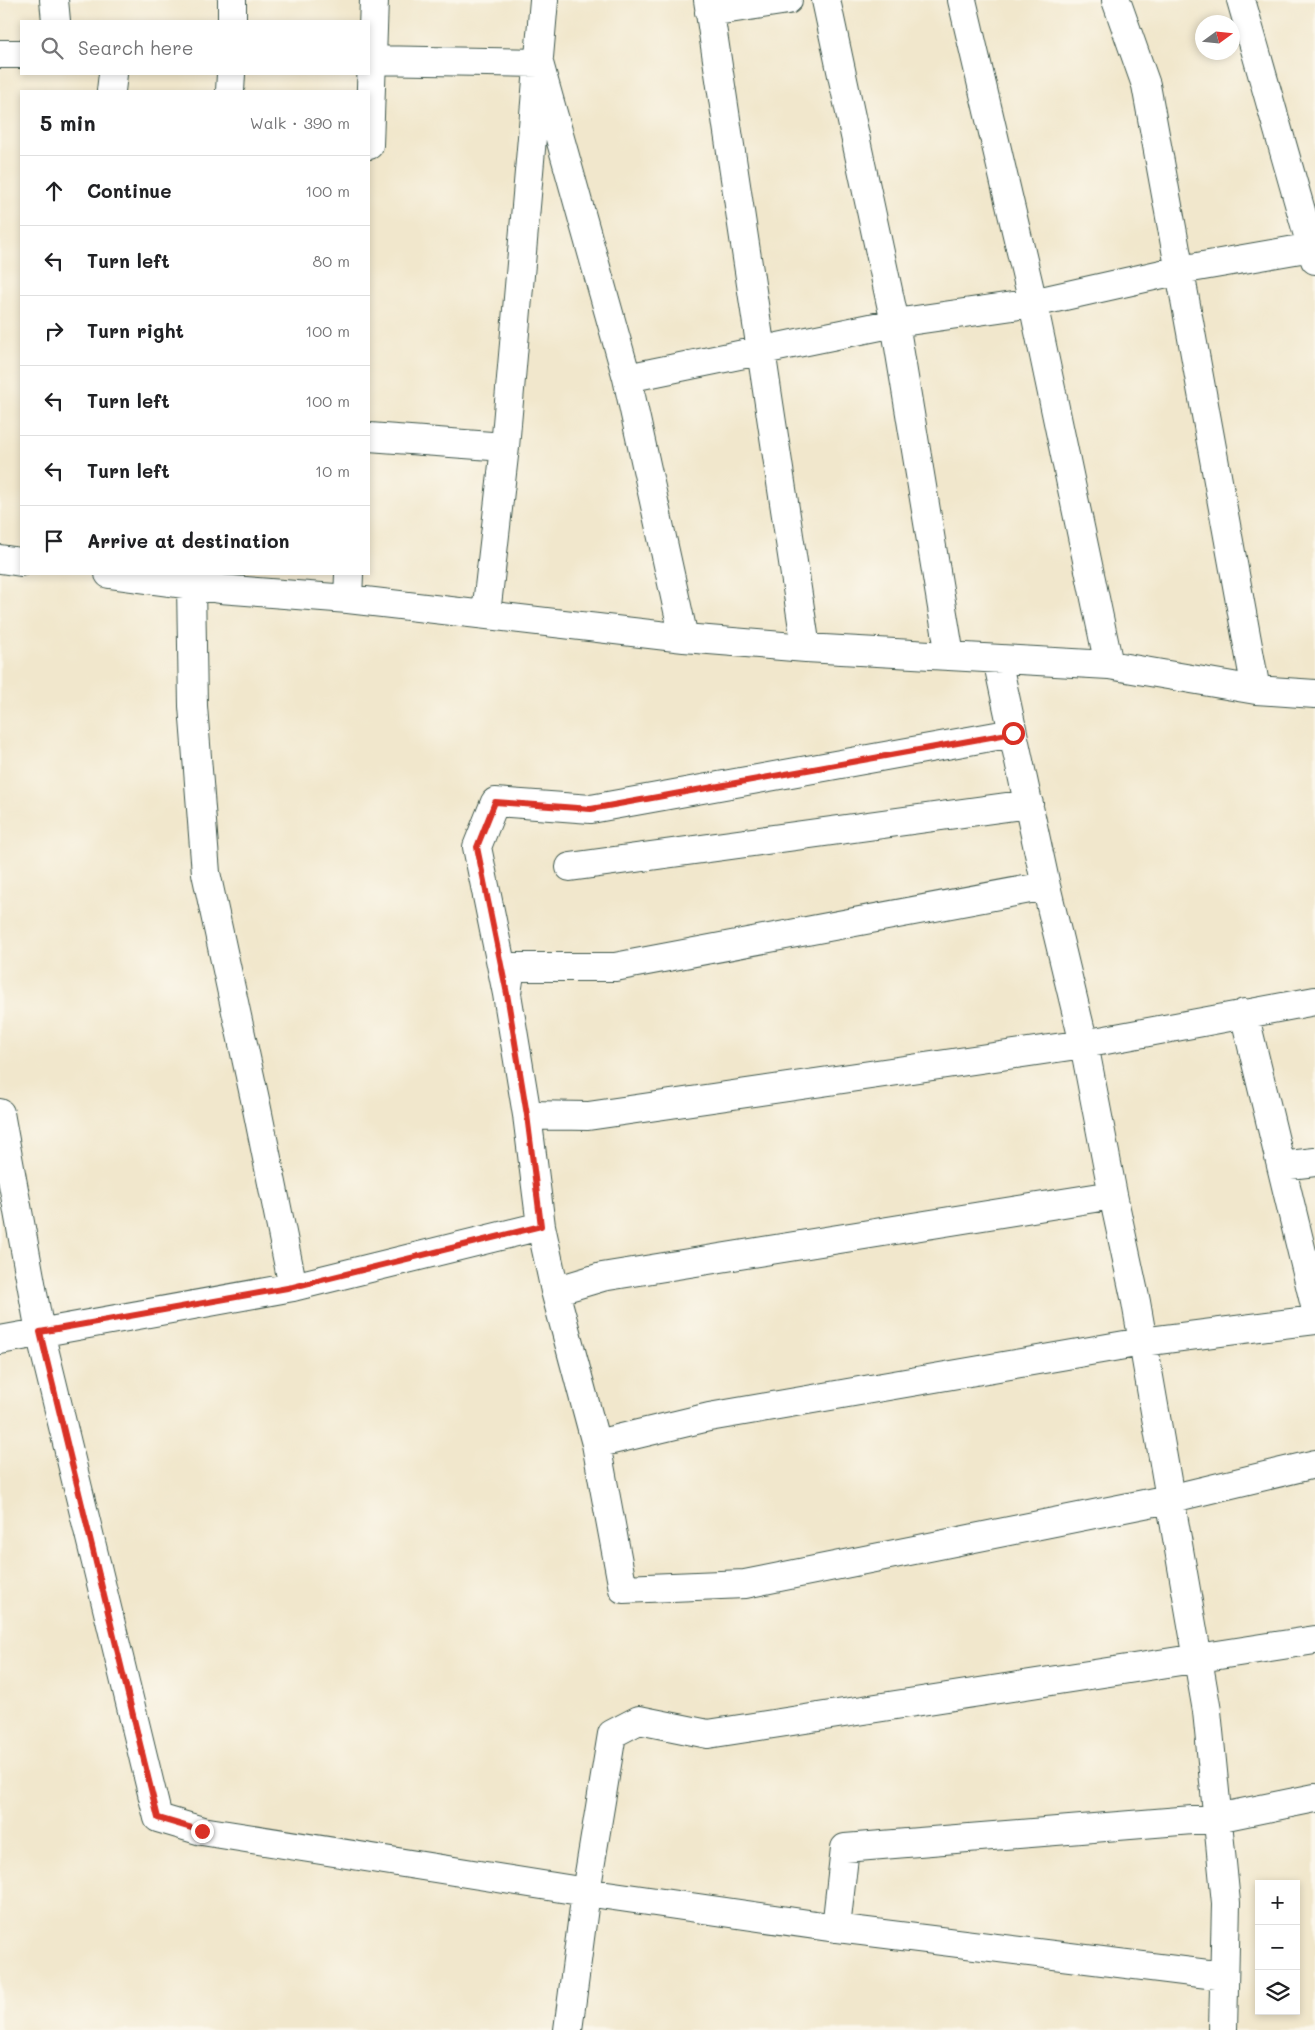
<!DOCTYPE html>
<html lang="en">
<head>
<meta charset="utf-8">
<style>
  body { margin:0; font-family:Mali,sans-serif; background:#f6f6f6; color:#202124 }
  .controls { position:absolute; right:15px; bottom:15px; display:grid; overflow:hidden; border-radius:0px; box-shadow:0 2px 8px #0003 }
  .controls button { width:45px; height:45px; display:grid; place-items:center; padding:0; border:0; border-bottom:1px solid #e0e0e0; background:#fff; color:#202124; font:25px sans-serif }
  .compass { position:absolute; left:1195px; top:15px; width:45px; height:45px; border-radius:50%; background:#fff; box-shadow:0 2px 8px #0003; rotate:75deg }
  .stop { position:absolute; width:15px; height:15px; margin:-11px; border:4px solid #d93025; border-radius:50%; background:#fff }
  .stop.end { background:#d93025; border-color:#fff; box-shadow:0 1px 5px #0008 }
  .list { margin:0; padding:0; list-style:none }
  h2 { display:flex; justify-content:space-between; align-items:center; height:65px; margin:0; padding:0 20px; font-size:21px }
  h2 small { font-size:16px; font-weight:400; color:#757577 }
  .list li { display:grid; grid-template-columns:32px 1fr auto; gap:15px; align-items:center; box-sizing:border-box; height:70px; padding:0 20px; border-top:1px solid #e0e0e0 }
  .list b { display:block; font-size:19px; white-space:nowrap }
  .list em { font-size:16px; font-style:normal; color:#757577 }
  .icon { flex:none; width:28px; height:28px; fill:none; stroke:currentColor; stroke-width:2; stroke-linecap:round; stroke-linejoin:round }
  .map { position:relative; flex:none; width:1315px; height:2030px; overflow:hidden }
  .search { position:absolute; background:#fff; box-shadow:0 2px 8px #0003; left:20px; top:20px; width:350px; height:55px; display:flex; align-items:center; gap:12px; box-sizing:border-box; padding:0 18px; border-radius:0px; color:#757577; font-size:19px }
  .panel { position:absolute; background:#fff; box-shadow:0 2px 8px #0003; left:20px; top:90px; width:350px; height:485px; border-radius:0px }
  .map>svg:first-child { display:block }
</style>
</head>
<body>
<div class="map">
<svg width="1315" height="2030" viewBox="0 0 1315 2030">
  <rect width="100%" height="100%" fill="#fbf7ec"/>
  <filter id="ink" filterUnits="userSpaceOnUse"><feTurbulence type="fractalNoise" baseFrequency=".02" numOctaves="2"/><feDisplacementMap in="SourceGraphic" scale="10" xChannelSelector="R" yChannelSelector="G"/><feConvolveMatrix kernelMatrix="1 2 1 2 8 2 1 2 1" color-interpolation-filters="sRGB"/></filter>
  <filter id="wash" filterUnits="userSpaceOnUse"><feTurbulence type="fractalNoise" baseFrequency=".0096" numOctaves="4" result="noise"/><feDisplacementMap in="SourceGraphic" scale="20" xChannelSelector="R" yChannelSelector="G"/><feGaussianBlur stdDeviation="1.12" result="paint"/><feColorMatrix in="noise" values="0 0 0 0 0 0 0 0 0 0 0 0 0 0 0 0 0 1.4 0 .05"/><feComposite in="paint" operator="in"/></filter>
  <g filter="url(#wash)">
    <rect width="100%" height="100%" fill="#f1e7cc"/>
  </g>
  <g filter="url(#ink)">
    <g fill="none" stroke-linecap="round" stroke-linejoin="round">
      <g stroke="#3e564b" stroke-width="30">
        <path id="street" d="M54,0L56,21
          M708,0L806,648
          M826,0L895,323L950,656
          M962,0L1033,303L1109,665
          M1116,0L1146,85L1256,690
          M1241,0L1315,260
          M709,12L788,0
          M232,21V0
          M0,54H21
          M369,60L539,63L627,378L684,638
          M111,91L113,74
          M230,91L231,74
          M369,145L374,0
          M627,378L895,323L1033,303L1180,270L1312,247
          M369,437L505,447
          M0,559L21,562
          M109,574L220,589L348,599L684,638L806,648L1109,665L1256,690L1315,694
          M191,585L193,706L206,873L256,1104L293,1287
          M348,599L349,574
          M486,614L505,447L544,0
          M997,659L1046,886L1084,1044L1113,1195L1136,1302L1207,1711L1226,1903L1223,2030
          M1013,733L591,809L495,802L477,847L507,994L527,1115L541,1226L555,1291L596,1444L623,1589L745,1584L1169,1499L1315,1464
          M570,867L1029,804
          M507,993L511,967H615L1046,886
          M1244,1013L1315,1306
          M0,1113L40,1332L158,1818L202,1831L586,1892L836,1928L1224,1976
          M527,1115L588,1116L1084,1044L1315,1001
          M1281,1166L1315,1162
          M555,1291L602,1277L1113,1195
          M0,1340L293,1287L541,1226
          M596,1444L709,1417L1142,1342L1315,1320
          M836,1928L845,1848L1217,1818L1315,1798
          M568,2030L586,1892L612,1734L639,1720L708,1734L1315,1640"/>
      </g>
      <use href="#street" stroke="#fff" stroke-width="28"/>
    </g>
  </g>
  <g fill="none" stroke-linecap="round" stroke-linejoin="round" filter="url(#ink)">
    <path stroke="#d93025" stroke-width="6" d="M202,1831L158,1818L40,1332L293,1287L541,1226L527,1115L507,994L477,847L495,802L591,809L1013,733"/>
  </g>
</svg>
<div class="controls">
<button>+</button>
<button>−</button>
<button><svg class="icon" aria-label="layers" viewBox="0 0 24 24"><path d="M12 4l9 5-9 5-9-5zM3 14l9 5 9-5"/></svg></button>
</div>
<svg class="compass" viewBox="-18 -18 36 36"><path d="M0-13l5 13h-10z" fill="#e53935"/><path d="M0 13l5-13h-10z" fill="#757577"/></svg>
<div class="stop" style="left:1013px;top:733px"></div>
<div class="stop end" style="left:202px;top:1831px"></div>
<div class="search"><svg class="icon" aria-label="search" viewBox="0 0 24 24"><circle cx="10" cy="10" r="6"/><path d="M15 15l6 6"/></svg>Search here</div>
<section class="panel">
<h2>5 min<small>Walk · 390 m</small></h2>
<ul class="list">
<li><svg class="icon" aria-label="ahead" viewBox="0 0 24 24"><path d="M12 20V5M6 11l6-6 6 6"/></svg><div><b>Continue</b></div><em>100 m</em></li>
<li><svg class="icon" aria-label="left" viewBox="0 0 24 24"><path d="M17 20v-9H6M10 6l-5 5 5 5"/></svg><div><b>Turn left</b></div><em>80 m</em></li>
<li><svg class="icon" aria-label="right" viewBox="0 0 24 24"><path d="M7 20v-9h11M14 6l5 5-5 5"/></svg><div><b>Turn right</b></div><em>100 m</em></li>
<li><svg class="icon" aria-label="left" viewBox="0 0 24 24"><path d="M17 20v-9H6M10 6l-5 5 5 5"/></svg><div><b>Turn left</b></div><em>100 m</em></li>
<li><svg class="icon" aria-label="left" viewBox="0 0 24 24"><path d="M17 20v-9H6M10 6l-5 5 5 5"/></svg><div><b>Turn left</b></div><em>10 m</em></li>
<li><svg class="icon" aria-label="arrive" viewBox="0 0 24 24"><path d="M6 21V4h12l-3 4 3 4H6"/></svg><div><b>Arrive at destination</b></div></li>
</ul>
</section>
</div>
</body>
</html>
